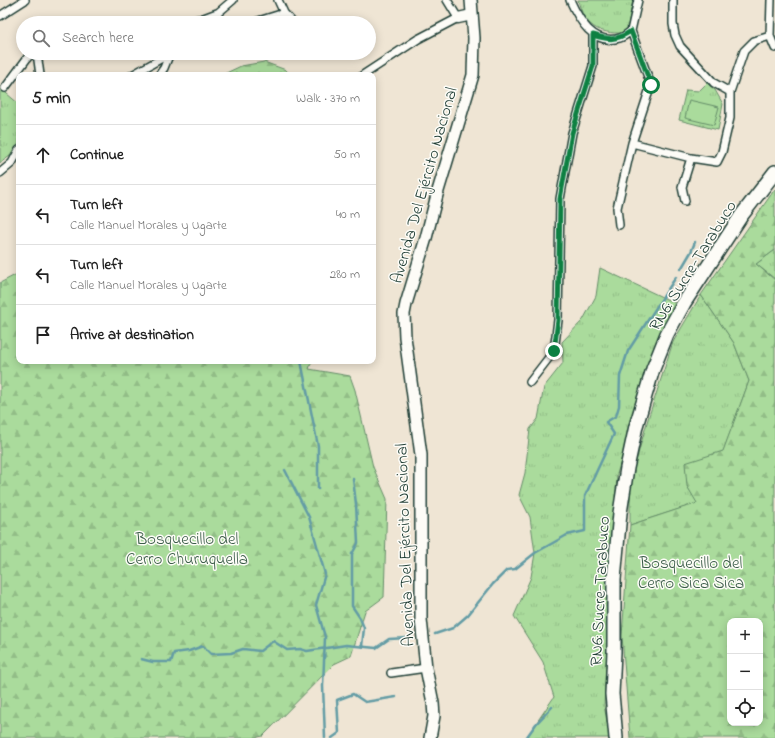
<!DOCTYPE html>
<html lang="en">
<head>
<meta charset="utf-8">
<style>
  body { margin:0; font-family:"Indie Flower",sans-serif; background:#f2f2f2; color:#222 }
  .controls { position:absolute; right:12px; bottom:12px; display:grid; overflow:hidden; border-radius:8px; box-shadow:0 2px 10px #0003 }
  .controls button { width:36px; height:36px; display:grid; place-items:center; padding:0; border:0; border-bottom:1px solid #e0e0e0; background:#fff; color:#222; font:20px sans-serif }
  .stop { position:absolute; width:12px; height:12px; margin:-9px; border:3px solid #0b8043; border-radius:50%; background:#fff }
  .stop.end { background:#0b8043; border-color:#fff; box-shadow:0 1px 4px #0008 }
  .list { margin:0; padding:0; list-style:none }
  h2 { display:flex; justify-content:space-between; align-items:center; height:52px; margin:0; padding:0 16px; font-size:17px }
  h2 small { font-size:13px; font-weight:400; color:#767676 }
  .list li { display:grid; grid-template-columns:26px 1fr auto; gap:12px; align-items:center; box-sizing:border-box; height:60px; padding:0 16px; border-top:1px solid #e0e0e0 }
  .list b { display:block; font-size:15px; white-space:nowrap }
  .list p { margin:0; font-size:13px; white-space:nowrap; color:#767676 }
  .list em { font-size:13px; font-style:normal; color:#767676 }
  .icon { flex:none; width:22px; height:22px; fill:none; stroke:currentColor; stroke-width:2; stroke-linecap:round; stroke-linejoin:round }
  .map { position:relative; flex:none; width:775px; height:738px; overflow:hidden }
  .search { position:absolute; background:#fff; box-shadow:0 2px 10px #0003; left:16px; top:16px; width:360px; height:44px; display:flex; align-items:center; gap:10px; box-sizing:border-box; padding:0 14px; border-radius:22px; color:#767676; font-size:15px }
  .panel { position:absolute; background:#fff; box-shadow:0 2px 10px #0003; left:16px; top:72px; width:360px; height:292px; border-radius:8px }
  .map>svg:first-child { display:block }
</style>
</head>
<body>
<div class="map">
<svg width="775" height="738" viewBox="0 0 775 738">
  <defs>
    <pattern id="grass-tufts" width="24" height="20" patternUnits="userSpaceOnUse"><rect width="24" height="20" fill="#aadb9c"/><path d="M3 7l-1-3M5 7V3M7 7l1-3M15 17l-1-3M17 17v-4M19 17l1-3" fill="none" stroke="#92bd87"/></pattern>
    <pattern id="forest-firs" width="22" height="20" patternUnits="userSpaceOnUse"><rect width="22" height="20" fill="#aadb9c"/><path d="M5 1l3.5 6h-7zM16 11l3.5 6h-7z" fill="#92bd87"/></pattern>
  </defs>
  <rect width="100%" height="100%" fill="#efe5d4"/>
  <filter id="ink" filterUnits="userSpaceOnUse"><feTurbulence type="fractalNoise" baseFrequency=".025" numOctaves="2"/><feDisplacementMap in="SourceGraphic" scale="8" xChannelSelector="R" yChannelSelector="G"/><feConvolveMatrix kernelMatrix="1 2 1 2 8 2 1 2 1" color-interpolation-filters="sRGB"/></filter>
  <g filter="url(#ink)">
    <path fill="url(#grass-tufts)" stroke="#648c68" d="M578,0H633L627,30L624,33C598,34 584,26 578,0Z
      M707,83L715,90L723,104L718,130L679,120L686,90L699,91Z
      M0,88L19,104V143L10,156L0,163Z
      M775,250V279L756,264Z
      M600,268L677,304L634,418L617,474L604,705L610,738H526L554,697L543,662L514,616L531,577L535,553L530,517L519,495L525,473L530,429L538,419L544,387L563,363L562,342L583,320L596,296Z
      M701,295L734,343L749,381L723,452L687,486L698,503L630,525V482L648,419L673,342Z"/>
    <path fill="url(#forest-firs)" stroke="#648c68" fill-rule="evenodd" d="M264,62L286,70L290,75H222L241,66Z
      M775,189V250L756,264L775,280V738H630L622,636L630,525L697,503L687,486L685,463L723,451L749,381L734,343L701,295ZM730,621H760V723H730Z
      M19,273V361H312L309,369L350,376L355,390L373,467L387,499L384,597L365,611L351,656L334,664L263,736L254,738H0V283Z"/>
    <path fill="#aadb9c" stroke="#648c68" d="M689,100L719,107L714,125L685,118Z"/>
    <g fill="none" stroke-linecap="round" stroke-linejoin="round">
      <path stroke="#639ca5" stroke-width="2.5" d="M681,269L691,252L695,242
        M301,361L318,446V489
        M285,470L309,517L325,574L316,605L325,637L323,686L325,738
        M353,479L356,504L358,543L352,554V606L360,618L364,628L362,646
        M435,634L453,628L468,615L493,584L507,570L515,569L535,553L567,535L585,531V496L614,434L606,422L616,416L619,406L620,376L628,351L676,277
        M141,659L153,662H171L174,653L189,651L203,646L211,654L231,653L243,649L260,651L273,641L287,650L300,649L307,651L346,645L376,648L389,639L407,638
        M332,738L339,733L337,700L353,694L365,702L396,697
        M526,738L536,724L552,707"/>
      <g stroke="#1f3d34" stroke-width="10">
        <path id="street" d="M278,0L284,13L293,23
          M570,0C579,20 593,46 620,38C624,37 628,33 631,31
          M673,0V24L675,35L680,46L714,83L730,92
          M771,0L770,36L775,48
          M0,16L25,0
          M177,23L201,19L217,13
          M206,23L233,0
          M252,23L284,13
          M37,53L40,75
          M132,75L171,53
          M159,75L164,68L170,53
          M363,75L418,39L458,18L447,0
          M5,88L28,57L35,53
          M632,143L691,158L717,162L722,152L730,118V92L744,51L754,41L770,36
          M0,173L12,163L19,150
          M685,201L682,187L691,158
          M619,225L617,208L632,143L651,85L631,31L638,0
          M530,382L554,351L558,320L560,199L572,133L593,66V35
          M391,673L426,668"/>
      </g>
      <g stroke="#1f3d34" stroke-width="13">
        <path id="secondary" d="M458,18L472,15"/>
      </g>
      <g stroke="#1f3d34" stroke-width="14">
        <path id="primary" d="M430,738L434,716L433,703L426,668L421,619V455L405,337L404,314L406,304L426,238L438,191L473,75L474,38L471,0"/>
      </g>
      <g stroke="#1f3d34" stroke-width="16">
        <path id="highway" d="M616,738L612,694L614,652V579L620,513L627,468L636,426L653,369L667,334L684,303L741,216L775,172"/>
      </g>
      <use href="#street" stroke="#fdfcf7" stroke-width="7"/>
      <use href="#secondary" stroke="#fdfcf7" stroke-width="10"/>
      <use href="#primary" stroke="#fdfcf7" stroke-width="11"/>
      <use href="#highway" stroke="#fdfcf7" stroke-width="13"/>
    </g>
  </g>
  <g fill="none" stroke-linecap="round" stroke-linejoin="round" filter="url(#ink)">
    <path stroke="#0b8043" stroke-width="5" d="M554,351L558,320L560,199L572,133L593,66V35C609,40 616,41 631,31L651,85"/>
  </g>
  <g text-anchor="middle" stroke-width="3" stroke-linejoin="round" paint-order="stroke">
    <g font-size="17" fill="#1f3d34" stroke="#fdfcf7">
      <text transform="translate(423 185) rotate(-74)" y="6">Avenida Del Ejército Nacional</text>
      <text transform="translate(692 265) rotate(-58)" y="6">RN6: Sucre-Tarabuco</text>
      <text transform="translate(404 545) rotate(-92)" y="6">Avenida Del Ejército Nacional</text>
      <text transform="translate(599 591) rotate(-87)" y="6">RN6: Sucre-Tarabuco</text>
    </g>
    <g font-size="17" fill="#3b5d49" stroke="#fdfcf7">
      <text x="187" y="544">Bosquecillo del<tspan x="187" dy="20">Cerro Churuquella</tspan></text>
      <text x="691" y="568">Bosquecillo del<tspan x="691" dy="20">Cerro Sica Sica</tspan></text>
    </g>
  </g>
</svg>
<div class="controls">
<button>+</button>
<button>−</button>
<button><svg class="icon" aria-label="locate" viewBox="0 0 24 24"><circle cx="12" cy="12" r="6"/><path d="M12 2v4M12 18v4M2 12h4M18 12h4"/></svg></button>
</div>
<div class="stop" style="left:651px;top:85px"></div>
<div class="stop end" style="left:554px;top:351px"></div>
<div class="search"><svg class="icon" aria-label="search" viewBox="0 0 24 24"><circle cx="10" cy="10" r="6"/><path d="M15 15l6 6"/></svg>Search here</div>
<section class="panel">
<h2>5 min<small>Walk · 370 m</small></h2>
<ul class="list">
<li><svg class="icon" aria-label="ahead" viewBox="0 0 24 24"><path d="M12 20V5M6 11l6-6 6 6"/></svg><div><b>Continue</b></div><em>50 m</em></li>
<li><svg class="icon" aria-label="left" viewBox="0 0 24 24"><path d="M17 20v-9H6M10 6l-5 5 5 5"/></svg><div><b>Turn left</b><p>Calle Manuel Morales y Ugarte</p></div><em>40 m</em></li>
<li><svg class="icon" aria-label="left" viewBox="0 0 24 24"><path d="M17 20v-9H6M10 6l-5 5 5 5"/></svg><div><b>Turn left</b><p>Calle Manuel Morales y Ugarte</p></div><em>280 m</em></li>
<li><svg class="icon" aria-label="arrive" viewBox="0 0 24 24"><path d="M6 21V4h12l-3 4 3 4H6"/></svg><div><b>Arrive at destination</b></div></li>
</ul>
</section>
</div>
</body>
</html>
